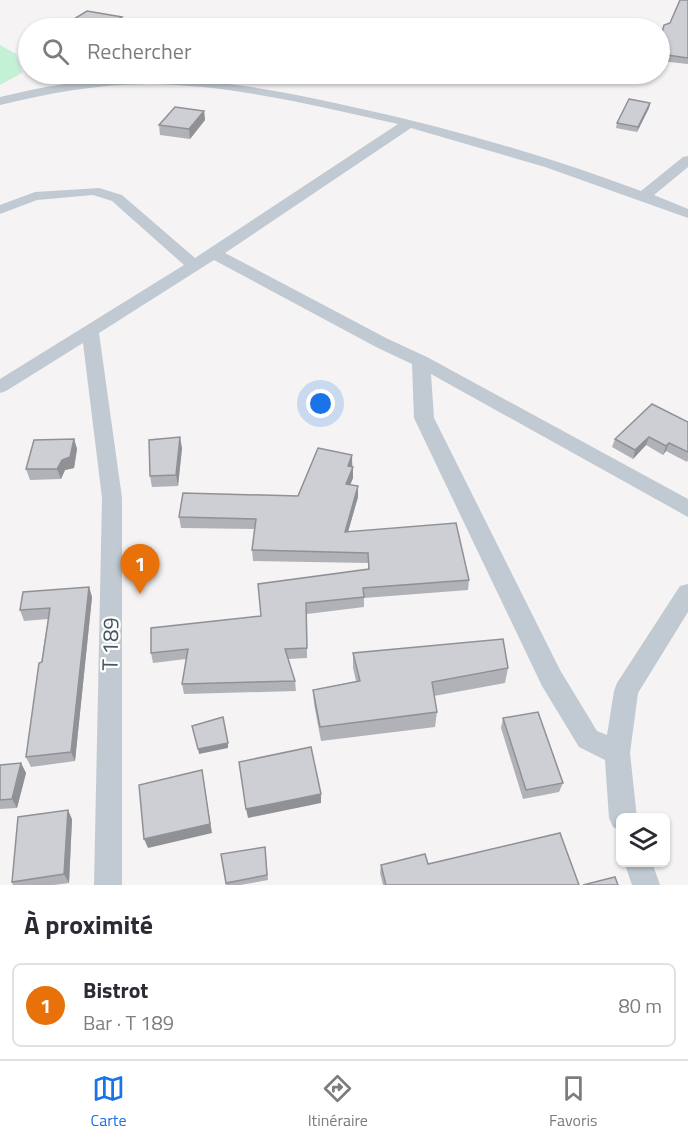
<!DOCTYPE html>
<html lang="fr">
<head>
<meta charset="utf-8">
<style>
  body { margin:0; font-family:"Titillium Web",sans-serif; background:#f7f7f7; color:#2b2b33 }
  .controls { position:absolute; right:18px; bottom:18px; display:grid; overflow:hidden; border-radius:9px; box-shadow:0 2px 4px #0004 }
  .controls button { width:54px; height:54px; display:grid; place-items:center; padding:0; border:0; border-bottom:2px solid #e1e1e2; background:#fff; color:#2b2b33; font:30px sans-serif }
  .you { position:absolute; left:321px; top:404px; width:21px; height:21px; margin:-15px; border:4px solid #fff; border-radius:50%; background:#1a73e8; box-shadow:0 0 0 9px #1a73e833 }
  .badge { display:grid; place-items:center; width:39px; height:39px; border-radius:50%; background:#1a73e8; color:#fff; font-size:20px; font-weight:700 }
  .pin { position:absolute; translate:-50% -50px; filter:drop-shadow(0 2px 3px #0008) }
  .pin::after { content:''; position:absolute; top:32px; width:21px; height:18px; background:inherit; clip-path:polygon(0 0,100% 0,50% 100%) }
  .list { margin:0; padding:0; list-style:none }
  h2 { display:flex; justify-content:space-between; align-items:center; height:78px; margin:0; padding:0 24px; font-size:26px }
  h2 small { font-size:20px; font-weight:400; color:#7c7c81 }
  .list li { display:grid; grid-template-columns:39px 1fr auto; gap:18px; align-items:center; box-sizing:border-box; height:84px; margin:0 12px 12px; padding:0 12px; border:2px solid #e1e1e2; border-radius:9px }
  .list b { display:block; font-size:22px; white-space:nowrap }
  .list p { margin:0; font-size:20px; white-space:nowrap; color:#7c7c81 }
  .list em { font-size:20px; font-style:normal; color:#7c7c81 }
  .icon { flex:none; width:33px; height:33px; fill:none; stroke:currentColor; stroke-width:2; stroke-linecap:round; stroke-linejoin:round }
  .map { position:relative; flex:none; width:688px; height:885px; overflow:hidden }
  .search { position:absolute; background:#fff; box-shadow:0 2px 4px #0004; left:18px; right:18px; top:18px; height:66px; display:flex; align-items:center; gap:15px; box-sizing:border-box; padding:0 21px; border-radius:33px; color:#7c7c81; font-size:22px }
  .sheet { height:174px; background:#fff }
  nav { display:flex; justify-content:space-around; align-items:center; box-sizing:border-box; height:84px; border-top:2px solid #e1e1e2; background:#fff; font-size:16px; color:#7c7c81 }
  nav a { display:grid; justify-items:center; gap:3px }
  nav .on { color:#1a73e8 }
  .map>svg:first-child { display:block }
</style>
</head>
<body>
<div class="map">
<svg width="688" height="885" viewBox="0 0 688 885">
  <rect width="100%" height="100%" fill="#f5f3f3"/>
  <path fill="#c3f1d5" d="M0,45L16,54L22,73L0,85Z"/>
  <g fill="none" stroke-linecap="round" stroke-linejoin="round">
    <path fill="#c1cad2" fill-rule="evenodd" d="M124,78C205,76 283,91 362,109C457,130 550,157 641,191L683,157L688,156V167L654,195L688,209V218L545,167L411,128L225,253L388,339L427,357L688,499V517L431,374L434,418L560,670L597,731L607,735L614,691L617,683L680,586L688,584V612L638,693L630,753L637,818H620V830L613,827L609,818L605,760L579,747L542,686L414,418L412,364L376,347L214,260L99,333L122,498V885H94L102,498L83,343L6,391L0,393V379L184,265L112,201L93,195L37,200L0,214V205L35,192L99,188L122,195L195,258L398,124C316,106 234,85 150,84C99,84 49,93 0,105V97C41,87 82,80 124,78Z
      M624,862H652L660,885H632Z"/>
  </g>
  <path fill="#b0b2b7" d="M688,0V64L660,61V40L670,23Z
    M650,103L649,108L637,132L616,128L617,123Z
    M204,111L205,120L190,139L160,135L159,125Z
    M688,422V460L687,462L666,451L663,455L646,445L633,459L612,447L615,439Z
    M74,439L77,449L74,468L65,470L61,479L30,480L26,469Z
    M182,448L178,486L152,487L150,476Z
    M352,455L353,478L350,485L358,497L348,532L469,580L468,590L364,598V607L307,614V658L288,659L295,681L296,691L184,694L182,684L186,659L153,663L151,653L261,616L368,569V563L253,561L252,550L254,529L181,528L179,517L298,496Z
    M89,587L92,597L75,761L31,767L26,757L48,619L24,621L20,610Z
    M353,653L508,668L505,683L434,696L437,712L435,727L321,741L314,704L313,690L356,681L353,668Z
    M503,718L563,783L559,792L523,799L501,728Z
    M21,763L26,773L17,808L0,809V765Z
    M72,819L69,883L54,885H13L12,882Z
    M265,847L268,880L240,885H226L221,854Z
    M428,864L579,885H383L380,873L381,865Z"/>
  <path fill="#909195" d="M122,17L123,28H105Z
    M650,103L649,108L637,132L638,127Z
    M204,111L205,120L190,139L189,129Z
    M180,437L182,448L178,486L176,475Z
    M649,437L646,445L633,459L635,450Z
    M74,439L77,449L74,468L65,470L61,479L57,469Z
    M669,443L666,451L663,455L666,446Z
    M352,455V466L348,477V466Z
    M353,467V478L346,495V484Z
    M358,486V497L345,542V532Z
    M89,587L92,597L75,761L71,752Z
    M228,743V748L199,754L198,749Z
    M21,763L26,773L17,808L12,799Z
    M202,770L212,833L148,848L144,839Z
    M321,794V803L248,818L246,809Z
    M68,810L72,819L69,883L64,874Z"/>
  <path fill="#cdcfd5" stroke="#909195" stroke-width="1.5" d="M680,0H688V58L660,54V40L664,25L670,23Z
    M87,11L122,17L105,28H59Z
    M629,99L650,103L638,127L617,123Z
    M175,107L204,111L189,129L159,125Z
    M652,404L688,422V452L669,443L666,446L649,437L635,450L615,439Z
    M180,437L176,475L150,476L149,440Z
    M74,439L70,457L62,460L57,469H26L34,440Z
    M318,448L352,455L348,466L353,467L346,484L358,486L345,532L456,523L469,580L363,588L364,597L306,603L307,648L285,649L295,681L182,684L188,649L151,653V628L261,616L258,584L369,569L368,553L252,550L256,519L179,517L183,493L298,496Z
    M89,587L71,752L26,757L39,663L42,662L50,608L20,610L23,592Z
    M503,639L508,668L432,682L437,712L320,727L313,690L360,681L353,653Z
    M538,712L563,783L526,790L503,718Z
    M223,717L228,743L198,749L192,726Z
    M311,747L321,794L246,809L239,762Z
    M21,763L12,799L0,800V765Z
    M202,770L210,824L144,839L139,785Z
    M68,810L64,874L12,882L18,817Z
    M560,833L579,885H386L381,865L425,854L428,864Z
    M265,847L267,875L226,883L221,854Z
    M615,877L618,885H583Z"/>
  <g text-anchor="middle" stroke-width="4.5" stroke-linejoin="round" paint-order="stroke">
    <g font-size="22" fill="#4a5661" stroke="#fff">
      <text transform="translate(110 644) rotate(-89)" y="8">T 189</text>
    </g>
  </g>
</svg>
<div class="controls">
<button><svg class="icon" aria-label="layers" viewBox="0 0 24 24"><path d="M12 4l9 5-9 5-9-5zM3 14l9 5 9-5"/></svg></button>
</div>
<div class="you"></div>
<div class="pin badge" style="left:140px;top:594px;background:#e8710a">1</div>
<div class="search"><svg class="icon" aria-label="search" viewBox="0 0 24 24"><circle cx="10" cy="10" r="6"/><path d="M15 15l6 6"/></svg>Rechercher</div>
</div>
<section class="sheet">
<h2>À proximité<small></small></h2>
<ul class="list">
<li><span class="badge" style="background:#e8710a">1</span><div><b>Bistrot</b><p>Bar · T 189</p></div><em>80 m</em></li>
</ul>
</section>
<nav>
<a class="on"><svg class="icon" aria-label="map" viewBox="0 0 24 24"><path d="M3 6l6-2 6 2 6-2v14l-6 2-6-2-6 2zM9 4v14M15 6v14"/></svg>Carte</a>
<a><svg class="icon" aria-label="directions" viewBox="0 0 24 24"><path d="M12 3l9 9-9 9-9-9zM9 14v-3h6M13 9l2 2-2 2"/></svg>Itinéraire</a>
<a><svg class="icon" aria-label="saved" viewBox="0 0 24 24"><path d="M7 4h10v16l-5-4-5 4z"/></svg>Favoris</a>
</nav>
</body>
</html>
